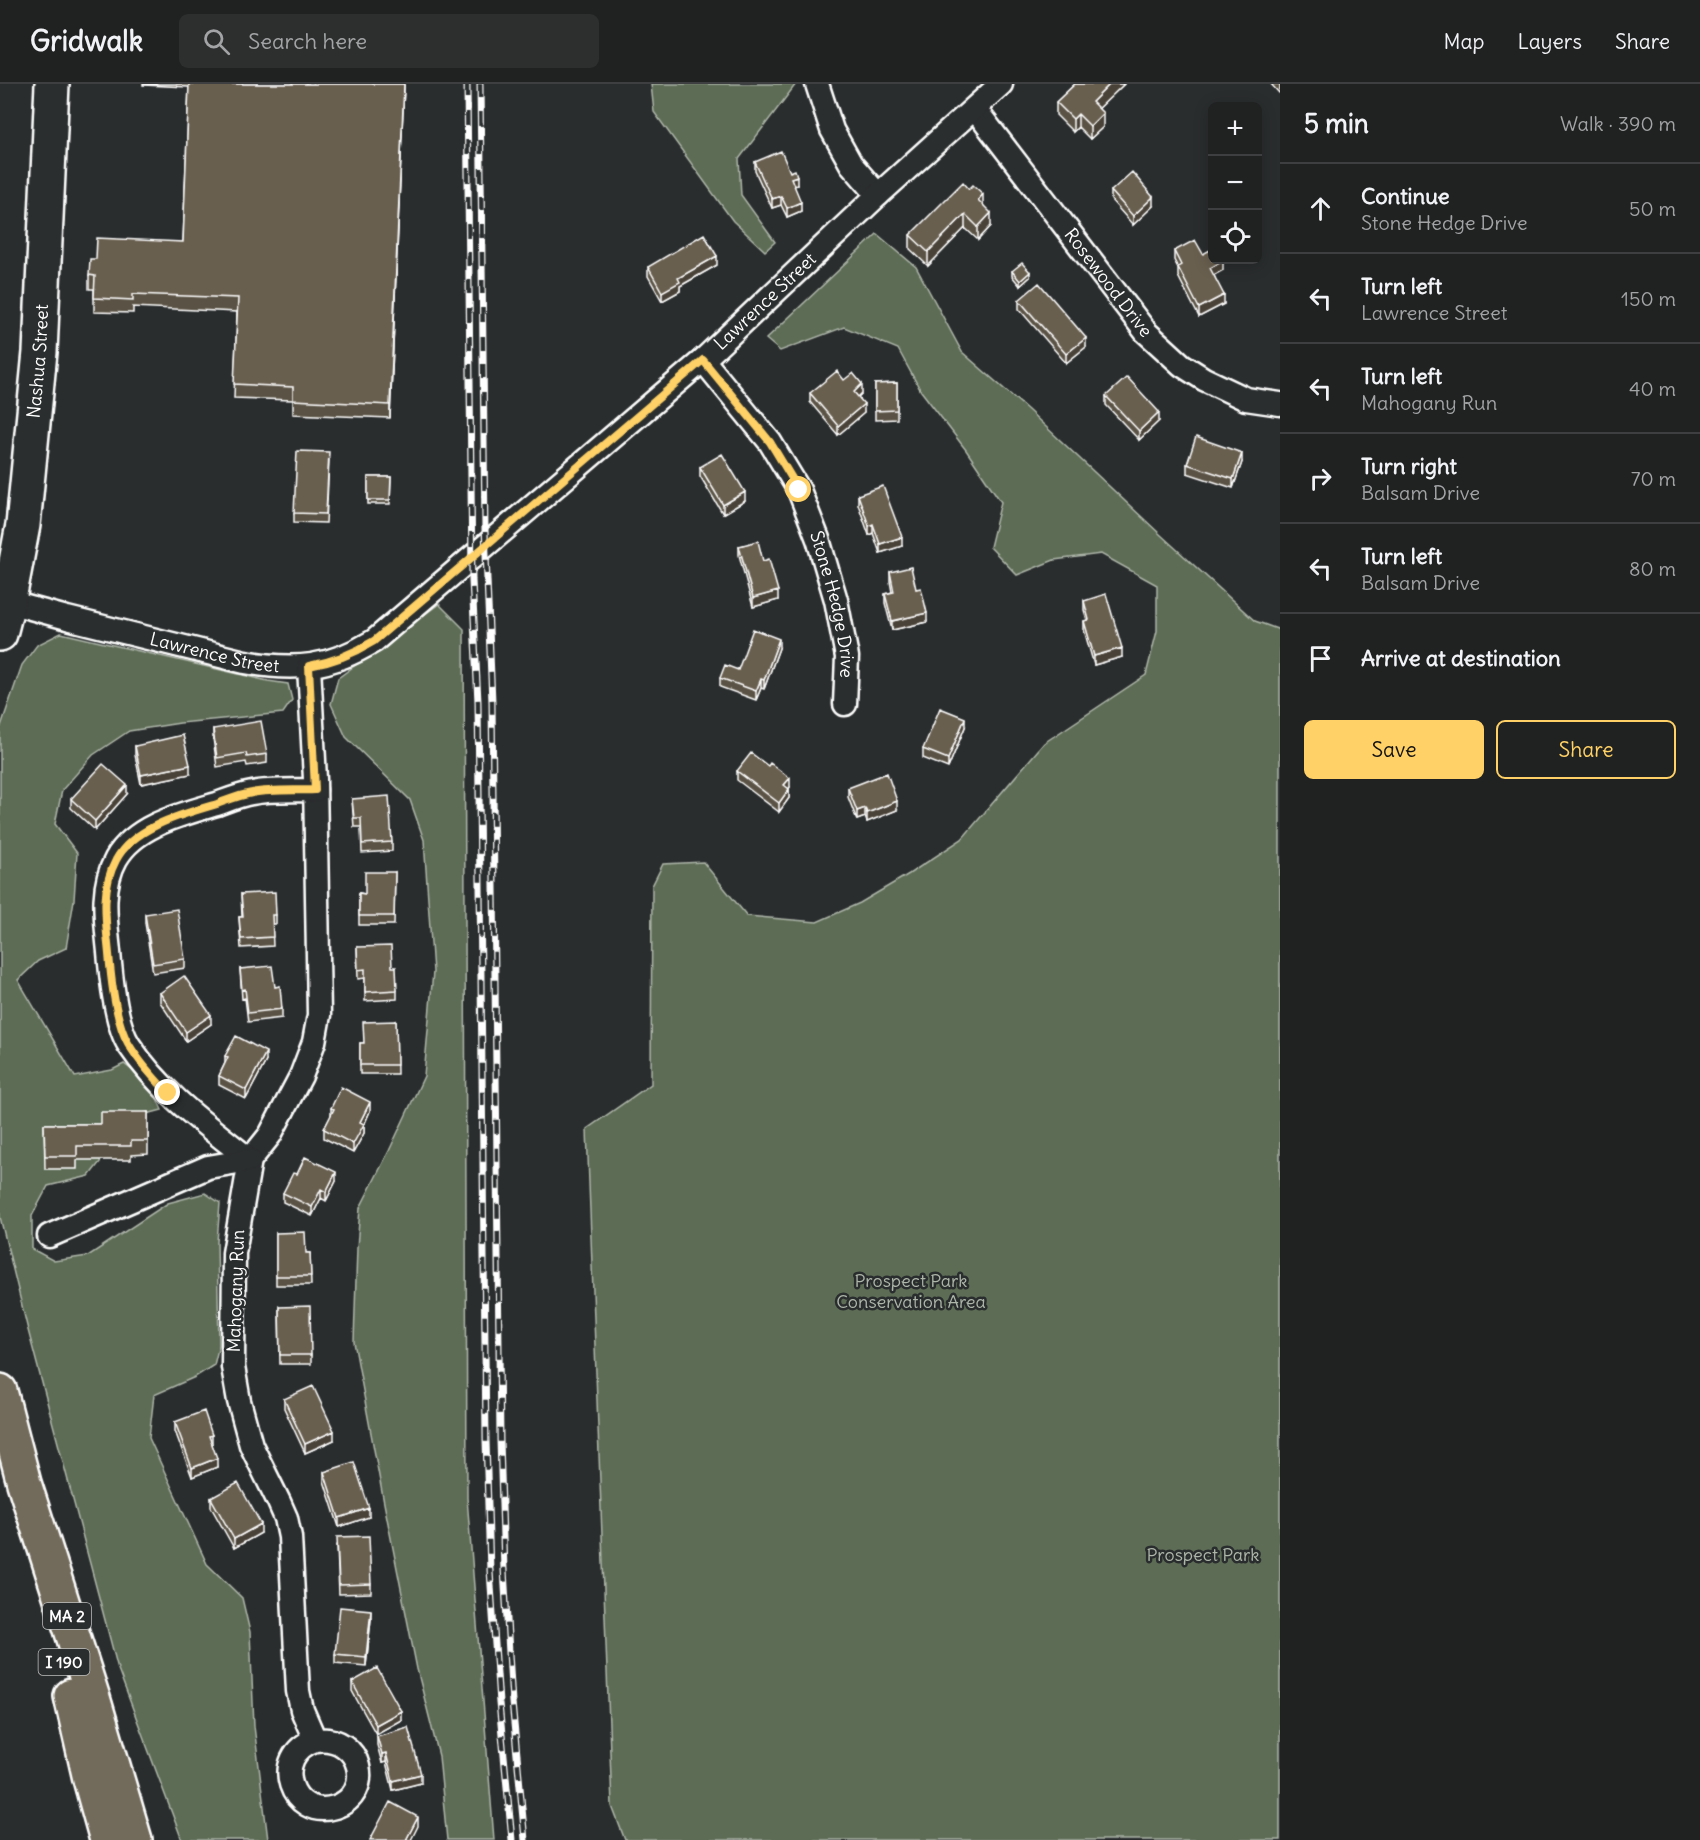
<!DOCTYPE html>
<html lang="en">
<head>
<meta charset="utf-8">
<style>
  body { margin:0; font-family:Delius,sans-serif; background:#2d2f2f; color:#f1f3f6 }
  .controls { position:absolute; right:18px; top:18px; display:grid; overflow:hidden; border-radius:9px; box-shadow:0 3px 15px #0003 }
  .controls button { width:54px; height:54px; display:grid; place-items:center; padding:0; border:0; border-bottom:2px solid #3d3f40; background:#202222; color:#f1f3f6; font:30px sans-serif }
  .stop { position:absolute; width:18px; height:18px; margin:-14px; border:4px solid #ffd166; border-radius:50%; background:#fff }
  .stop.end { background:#ffd166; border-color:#fff; box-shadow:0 2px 6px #0008 }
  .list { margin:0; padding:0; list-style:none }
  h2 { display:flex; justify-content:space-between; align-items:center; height:78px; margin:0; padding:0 24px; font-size:26px }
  h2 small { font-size:20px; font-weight:400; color:#a2a4a5 }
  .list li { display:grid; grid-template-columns:39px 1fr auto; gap:18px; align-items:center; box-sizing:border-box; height:90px; padding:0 24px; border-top:2px solid #3d3f40 }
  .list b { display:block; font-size:22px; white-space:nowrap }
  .list p { margin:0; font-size:20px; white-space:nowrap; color:#a2a4a5 }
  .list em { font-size:20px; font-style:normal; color:#a2a4a5 }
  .actions { display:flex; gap:12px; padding:18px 24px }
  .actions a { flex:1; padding:14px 0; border:2px solid #ffd166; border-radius:9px; text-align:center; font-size:21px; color:#ffd166 }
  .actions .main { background:#ffd166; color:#111 }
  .icon { flex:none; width:33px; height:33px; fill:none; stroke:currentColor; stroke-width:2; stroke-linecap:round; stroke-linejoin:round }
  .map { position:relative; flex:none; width:1280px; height:1756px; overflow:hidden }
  header { display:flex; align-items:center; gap:36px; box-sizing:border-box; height:84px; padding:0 30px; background:#202222; border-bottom:2px solid #3d3f40 }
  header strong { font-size:28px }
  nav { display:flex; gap:33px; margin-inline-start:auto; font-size:21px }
  .search { width:420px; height:54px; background:#2d2f2f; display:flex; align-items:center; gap:15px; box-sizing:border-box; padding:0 21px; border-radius:9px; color:#a2a4a5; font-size:22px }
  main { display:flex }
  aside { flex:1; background:#202222 }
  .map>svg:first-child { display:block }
</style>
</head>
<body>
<header>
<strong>Gridwalk</strong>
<div class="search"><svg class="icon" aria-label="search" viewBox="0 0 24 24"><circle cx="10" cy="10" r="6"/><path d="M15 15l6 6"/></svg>Search here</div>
<nav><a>Map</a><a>Layers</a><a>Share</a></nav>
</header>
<main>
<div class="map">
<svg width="1280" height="1756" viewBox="0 0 1280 1756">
  <rect width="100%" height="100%" fill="#2a2d2e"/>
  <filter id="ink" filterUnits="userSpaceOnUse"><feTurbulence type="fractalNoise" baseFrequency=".0167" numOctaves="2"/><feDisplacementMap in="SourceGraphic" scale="12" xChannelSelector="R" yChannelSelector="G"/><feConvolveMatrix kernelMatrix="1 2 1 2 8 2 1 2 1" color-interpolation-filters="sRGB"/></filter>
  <g filter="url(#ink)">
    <path fill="#5d6c54" stroke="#aeb6aa" stroke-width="1.5" d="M651,0H796L739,75L741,111L775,158L765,167L733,137L654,28Z
      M877,150L916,183L962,268L1028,326L1161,451L1255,537L1280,546V1756H625L612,1722L587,1045L651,1000L652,802L663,780L703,778L747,832L817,838L860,819L909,790L962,755L1044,659L1146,591L1157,547V501L1101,470L1054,476L1017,491L990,463L1001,418L966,366L921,307L898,265L844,243L780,267L766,255Z
      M439,520L464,545L467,1414L494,1756H447L439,1672L417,1585L384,1419L354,1258L357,1164L360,1124L389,1067L424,992L433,888L424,756L410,716L346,653L331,620L338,594Z
      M61,549L268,597L288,600L292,616L283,629L180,639L129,647L93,671L62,706L55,740L77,769L74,816L66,864L38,877L18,896L75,993L112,986L124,980L151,1001L162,1026L143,1031L111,1064L89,1092L48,1102L32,1132V1165L54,1177L88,1172L168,1119L205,1109L220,1119L217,1158L219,1261L214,1281L195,1293L154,1311L149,1354L207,1480L242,1514L250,1548L254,1642L268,1756H182L118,1585L28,1246L0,1133V645L22,581L37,561Z"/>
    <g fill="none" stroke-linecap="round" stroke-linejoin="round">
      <g stroke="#fff" stroke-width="27">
        <g id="minor">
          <path d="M817,0L832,46L851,80L878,111"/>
          <path id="s1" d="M975,25L1146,248L1182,281L1204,295L1246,315L1280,320"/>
          <path id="s2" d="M703,276L770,358L799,406L818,455L836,516L847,573L845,620"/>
          <path id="s3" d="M9,515L23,522L67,534L245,578C295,587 330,584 374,557L703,276L878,111L1001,0"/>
          <path d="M309,582L315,695L319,931L314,958L301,992L270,1051L250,1076L234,1169L233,1283L239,1317L251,1361L279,1418L286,1434L290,1453L298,1607L302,1626L315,1656C269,1672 291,1737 335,1723C375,1710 363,1650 315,1656"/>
          <path d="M250,1076C206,1041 161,1009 129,961C116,941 111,893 109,868C106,837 100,804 116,775C135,741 183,730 217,720C228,716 240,711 252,709C272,705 295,707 315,706"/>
          <path d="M49,1152L208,1083L250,1076"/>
        </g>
      </g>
      <g stroke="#fff" stroke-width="38">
        <g id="secondary">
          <path id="s4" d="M0,550L9,515L23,441L40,268L52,0"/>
        </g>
      </g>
      <g stroke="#fff" stroke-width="38">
        <path id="motorway" d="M0,1307L24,1399L93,1614L135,1756
          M71,1612L90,1695L107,1756"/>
      </g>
      <use href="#minor" stroke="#2a2d2e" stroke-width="22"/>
      <use href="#secondary" stroke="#2a2d2e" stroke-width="33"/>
      <use href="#motorway" stroke="#726b5a" stroke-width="33"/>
      <g stroke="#fff" stroke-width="7">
        <path id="rail" d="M467,0L472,496L478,618L486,1356L490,1487L499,1619L512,1756
          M480,0L485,446L492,618L500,1356L504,1486L512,1618L525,1756"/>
      </g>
      <use href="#rail" stroke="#2a2d2e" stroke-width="4.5" stroke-dasharray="14" stroke-linecap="butt"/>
    </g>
    <path fill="#5a5245" stroke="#fff" stroke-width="1.5" d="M143,0H404L390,334L293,330V316L234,314L237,228L133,223V229L94,228V205H89V191L96,175L183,158L189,3L143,1Z
      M1075,0H1124L1098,25L1103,43L1090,55L1078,43L1073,48L1056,31V18Z
      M1271,0H1280V8L1279,9Z
      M755,78L790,88L797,101L794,102L801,127L787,133L781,121L772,124L755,87Z
      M969,105L983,120L991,142L978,156L965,144L928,182L910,165V151Z
      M1111,107L1153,122L1133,141L1111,116Z
      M1174,167L1203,170L1223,186L1214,191L1224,220L1199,233L1178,192V184L1174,176Z
      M717,181L680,202V207L662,217L648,192V183Z
      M1012,187L1030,193L1020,202L1012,192Z
      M1019,216L1086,263L1066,279L1019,225Z
      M844,296L862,309L858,313L864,329L838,351L810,318V309Z
      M897,299V335L875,336V300Z
      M1106,312L1159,337L1139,356L1106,321Z
      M329,377L326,439L294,438V429Z
      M1242,378L1233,404L1187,389V380Z
      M700,383L745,417L723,430L700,392Z
      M368,393H391L390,420H368Z
      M858,411L902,462L880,469L873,449L869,451L858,420Z
      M739,462L763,477L778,516L753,523L739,471Z
      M890,488L916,505L927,538L892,546L885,519V510L892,508L890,497Z
      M1084,517L1122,573L1094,581L1084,546V537L1087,536L1084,526Z
      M779,564L764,605L761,604L756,616L720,603V594Z
      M965,643L948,684L923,674V665Z
      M213,645L267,670V679L247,682L246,678L217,683L213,654Z
      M135,662L190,690L141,700L135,671Z
      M737,687L790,703L789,705V714L779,728L737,696Z
      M848,704L897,726L867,738L865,733L857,736L848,713Z
      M127,710L95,746L71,724V715Z
      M352,715L392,758V767L362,769L361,743H354Z
      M395,788L394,841H359V809L365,810Z
      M241,810L276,831V840H272L273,862L241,864L239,833H242Z
      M145,830L185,875V884L153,889L145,839Z
      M357,863L392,883L397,906V915L365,917V894L358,895Z
      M240,885L275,903L282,925V934L248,938L245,914L242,915Z
      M160,909L211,940L186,957L160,918Z
      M396,937L397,990H360V959H363Z
      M225,972L266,977L246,1015L219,1001V992L225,979Z
      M331,1024L370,1027L364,1041V1049L353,1069L324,1054V1045L331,1032Z
      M148,1028V1070L131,1071V1076H77V1085H45L44,1040H101Z
      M297,1090L336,1097L326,1117L321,1114L312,1132L283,1118V1109Z
      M276,1149L306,1169H310L311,1201H276Z
      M279,1223L311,1271V1280H280Z
      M284,1315L334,1356L305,1369L284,1324Z
      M175,1338L212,1360L217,1383L192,1393L175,1347Z
      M324,1388L369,1433L339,1443L324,1397Z
      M211,1414L261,1449L234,1464L211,1423Z
      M337,1462L371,1500V1509L339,1510Z
      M371,1535L366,1582L335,1579V1570Z
      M352,1598L401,1636L376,1650L352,1607Z
      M377,1652L421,1699L393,1706L386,1678L382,1679L377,1661Z"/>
    <path fill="#4a4238" stroke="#fff" stroke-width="1.5" d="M404,0L390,334V321Z
      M1110,0H1124L1092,31V18Z
      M1103,29V43L1090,55V42Z
      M1078,30V43L1073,48V35Z
      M797,92V101L791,103V94Z
      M983,110V124L978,116Z
      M781,112V121L772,124V115Z
      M1153,113V122L1133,141V132Z
      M801,118V127L787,133V124Z
      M991,129V142L978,156V143Z
      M965,130V144L928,182V168Z
      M717,172V181L680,202V207L662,217V208L678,194Z
      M1223,177V186L1210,193V184Z
      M1030,188V193L1020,202V197Z
      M1224,211V220L1199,233V224Z
      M1086,254V263L1066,279V270Z
      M862,300V309L854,317V308Z
      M864,320V329L838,351V342Z
      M1159,328V337L1139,356V347Z
      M1242,369V378L1233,404V395Z
      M745,408V417L723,430V421Z
      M873,440V449L869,451V442Z
      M902,453V462L880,469V460Z
      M778,507V516L753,523V514Z
      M927,529V538L892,546V537Z
      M779,555V564L764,605V596Z
      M1122,564V573L1094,581V572Z
      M761,595V604L756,616V607Z
      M965,634V643L948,684V675Z
      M190,681V690L141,700V691Z
      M790,694V703L784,710V701Z
      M127,701V710L95,746V737Z
      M789,705V714L779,728V719Z
      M897,717V726L867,738V729Z
      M865,724V733L857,736V727Z
      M211,931V940L186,957V948Z
      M266,968V977L246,1015V1006Z
      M370,1018V1027L364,1041V1049L353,1069V1060L360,1038Z
      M336,1088V1097L326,1117V1108Z
      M321,1105V1114L312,1132V1123Z
      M334,1347V1356L305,1369V1360Z
      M212,1351V1360L209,1361V1352Z
      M217,1374V1383L192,1393V1384Z
      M369,1424V1433L339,1443V1434Z
      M261,1440V1449L234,1464V1455Z
      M371,1526V1535L366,1582V1573Z
      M401,1627V1636L376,1650V1641Z
      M386,1669V1678L382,1679V1670Z
      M421,1690V1699L393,1706V1697Z
      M418,1733V1742L411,1756H406Z"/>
    <path fill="#695f50" stroke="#fff" stroke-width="1.5" d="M189,0H404L390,321L293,316V303L234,300L238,214L133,210V216L94,214L95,192L89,191L90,175H96L97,154L183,158Z
      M1075,0H1110L1092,18L1103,29L1090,42L1078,30L1073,35L1056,18Z
      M781,67L790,88L795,86L797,92L791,94L801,118L787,124L781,112L772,115L755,78Z
      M1132,88L1153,113L1133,132L1111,107Z
      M963,98L969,105L973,101L983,110L978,116L991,129L978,143L965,130L928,168L910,151Z
      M704,150L717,172L678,194L680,198L662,208L648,183Z
      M1195,156L1203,170L1212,165V176H1223V177L1210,184L1224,211L1199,224L1178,183L1181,181L1174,167Z
      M1022,179L1030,188L1020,197L1012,187Z
      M1039,199L1086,254L1066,270L1019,216Z
      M837,287L844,296L853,289L862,300L854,308L864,320L838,342L810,309Z
      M1127,293L1159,328L1139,347L1106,312Z
      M897,299V326L875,327V300Z
      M1196,353L1242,369L1233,395L1187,380Z
      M297,367L329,368L326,430L294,429Z
      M722,370L745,408L723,421L700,383Z
      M368,393H391L390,416H368Z
      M883,402L902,453L880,460L873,440L869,442L858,411Z
      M758,457L763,477L769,475L778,507L753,514L739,462Z
      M911,483L916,505L921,504L927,529L892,537L885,510L894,508L890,488Z
      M1106,510L1122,564L1094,572L1084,537L1089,536L1084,517Z
      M753,545L779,555L764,596L761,595L756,607L720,594L725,581L738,586Z
      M940,624L965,634L948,675L923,665Z
      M261,637L267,670L247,673L246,669L217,674L213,645Z
      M183,651L190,681L141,691L135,662Z
      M751,669L768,682L770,679L790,694L784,701L789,705L779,719L737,687Z
      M103,680L127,701L95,737L71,715Z
      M887,689L897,717L867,729L865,724L857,727L848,704Z
      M389,712L392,758L362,760L361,734H354L352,715Z
      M365,788H395L394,832H359V809L365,810Z
      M275,808L276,831H272L273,853L241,855L239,833H243L241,810Z
      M177,825L185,875L153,880L145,830Z
      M391,862L392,883H396L397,906L365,908V885L358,886L357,863Z
      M272,882L275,903L280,902L282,925L248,929L245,905L242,906L240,885Z
      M184,892L211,931L186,948L160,909Z
      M396,937L397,981H360V959H364L363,938Z
      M236,952L266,968L246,1006L219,992L228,973L225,972Z
      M341,1003L370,1018L360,1038L364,1040L353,1060L324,1045L334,1025L331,1024Z
      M101,1028H148V1057H131V1062H77V1072H45L44,1040H101Z
      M305,1073L336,1088L326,1108L321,1105L312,1123L283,1109L293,1089L297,1090Z
      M305,1148L306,1169H310L311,1192H276V1149Z
      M310,1222L311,1271H280L279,1223Z
      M313,1302L334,1347L305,1360L284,1315Z
      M204,1327L212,1351L209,1352L217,1374L192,1384L175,1338Z
      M354,1378L369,1424L339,1434L324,1388Z
      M238,1399L261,1440L234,1455L211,1414Z
      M369,1452L371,1500L339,1501L337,1453Z
      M340,1523L371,1526L366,1573L335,1570Z
      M377,1584L401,1627L376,1641L352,1598Z
      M408,1643L421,1690L393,1697L386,1669L382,1670L377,1652Z
      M390,1718L418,1733L406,1756H370Z"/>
  </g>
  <g fill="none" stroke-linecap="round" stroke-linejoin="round" filter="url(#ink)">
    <path stroke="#ffd166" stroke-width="8" d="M168,1009C154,994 139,978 128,959C116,938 111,895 109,870C106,838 100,806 116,776C133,743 183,730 217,720C228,716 240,711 252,709C272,705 295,707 315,706L309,582C333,578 353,570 374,557L703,276L770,358L799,406"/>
  </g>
  <g text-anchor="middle" stroke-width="5" stroke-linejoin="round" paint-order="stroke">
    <g fill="#2a2d2e" stroke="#bfc0c0" stroke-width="1.5">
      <rect x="43" y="1519" width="48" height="26" rx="4.5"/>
      <rect x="38.5" y="1565" width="51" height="26" rx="4.5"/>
    </g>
    <g font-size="16" font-weight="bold" fill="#fff">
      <text x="67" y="1538">MA 2</text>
      <text x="64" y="1584">I 190</text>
    </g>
    <g font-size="18" fill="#fff" stroke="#2a2d2e">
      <text dy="6" stroke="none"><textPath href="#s1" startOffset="219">Rosewood Drive</textPath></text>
      <text dy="6" stroke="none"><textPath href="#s3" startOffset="897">Lawrence Street</textPath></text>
      <text dy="6" stroke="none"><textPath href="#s4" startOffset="276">Nashua Street</textPath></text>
      <text dy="6" stroke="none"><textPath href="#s2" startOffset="282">Stone Hedge Drive</textPath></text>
      <text dy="6" stroke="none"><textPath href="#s3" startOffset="213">Lawrence Street</textPath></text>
      <text transform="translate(236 1207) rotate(-88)" y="6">Mahogany Run</text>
    </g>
    <g font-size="18" fill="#aeb6aa" stroke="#2a2d2e">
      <text x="911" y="1203">Prospect Park<tspan x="911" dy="21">Conservation Area</tspan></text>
      <text x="1203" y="1477">Prospect Park</text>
    </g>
  </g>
</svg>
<div class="controls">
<button>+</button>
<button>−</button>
<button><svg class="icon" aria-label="locate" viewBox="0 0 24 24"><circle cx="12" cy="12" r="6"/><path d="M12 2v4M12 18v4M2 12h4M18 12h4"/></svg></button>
</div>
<div class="stop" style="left:799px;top:406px"></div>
<div class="stop end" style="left:168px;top:1009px"></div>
</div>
<aside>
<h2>5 min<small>Walk · 390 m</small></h2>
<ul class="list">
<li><svg class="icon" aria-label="ahead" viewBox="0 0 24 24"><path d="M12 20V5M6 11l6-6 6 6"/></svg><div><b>Continue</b><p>Stone Hedge Drive</p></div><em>50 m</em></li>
<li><svg class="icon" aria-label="left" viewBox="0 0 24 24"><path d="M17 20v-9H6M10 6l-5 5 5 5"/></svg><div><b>Turn left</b><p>Lawrence Street</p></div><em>150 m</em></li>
<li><svg class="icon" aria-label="left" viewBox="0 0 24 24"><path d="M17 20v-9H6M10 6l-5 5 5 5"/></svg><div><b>Turn left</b><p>Mahogany Run</p></div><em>40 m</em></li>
<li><svg class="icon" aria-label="right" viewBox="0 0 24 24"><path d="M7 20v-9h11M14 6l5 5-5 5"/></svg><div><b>Turn right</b><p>Balsam Drive</p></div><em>70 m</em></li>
<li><svg class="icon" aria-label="left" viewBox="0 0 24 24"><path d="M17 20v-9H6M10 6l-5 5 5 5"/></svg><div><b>Turn left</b><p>Balsam Drive</p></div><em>80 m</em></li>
<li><svg class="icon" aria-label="arrive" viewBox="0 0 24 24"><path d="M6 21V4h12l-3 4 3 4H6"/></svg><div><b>Arrive at destination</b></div></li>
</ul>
<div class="actions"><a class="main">Save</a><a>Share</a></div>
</aside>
</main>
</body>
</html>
